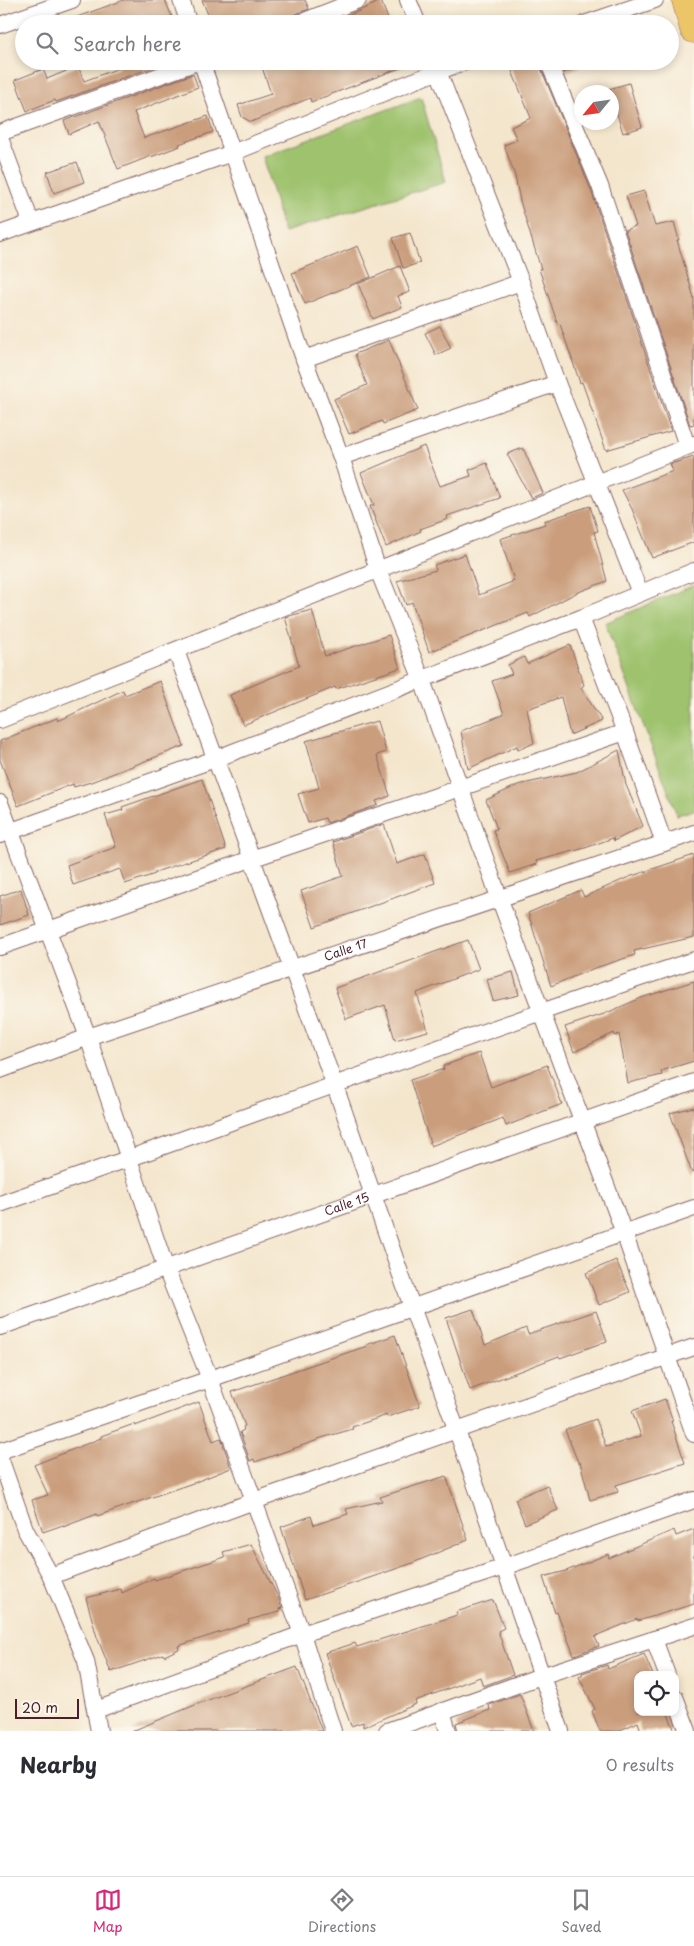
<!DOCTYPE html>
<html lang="en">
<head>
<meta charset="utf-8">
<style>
  body { margin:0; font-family:"Playpen Sans",sans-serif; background:#f2f2f3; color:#2b2b33 }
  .controls { position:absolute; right:15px; bottom:15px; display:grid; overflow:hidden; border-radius:10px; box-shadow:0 2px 8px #0003 }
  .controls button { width:45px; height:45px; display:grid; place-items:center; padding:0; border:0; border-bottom:1px solid #e1e1e2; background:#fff; color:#2b2b33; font:25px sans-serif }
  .compass { position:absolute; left:574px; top:85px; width:45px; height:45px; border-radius:50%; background:#fff; box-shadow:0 2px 8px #0003; rotate:241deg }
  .scale { position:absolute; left:15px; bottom:12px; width:64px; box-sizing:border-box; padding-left:5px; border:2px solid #4a1f2b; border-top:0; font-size:14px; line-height:18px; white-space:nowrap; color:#4a1f2b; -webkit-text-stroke:4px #fbf7ec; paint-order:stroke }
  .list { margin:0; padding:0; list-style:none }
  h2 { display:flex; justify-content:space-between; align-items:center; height:65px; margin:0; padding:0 20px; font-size:21px }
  h2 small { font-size:16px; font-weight:400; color:#7c7c81 }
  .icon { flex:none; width:28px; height:28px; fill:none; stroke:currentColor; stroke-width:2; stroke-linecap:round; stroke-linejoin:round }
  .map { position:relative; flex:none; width:694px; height:1731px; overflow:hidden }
  .search { position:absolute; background:#fff; box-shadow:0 2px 8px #0003; left:15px; right:15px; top:15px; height:55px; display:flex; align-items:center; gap:12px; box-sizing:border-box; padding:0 18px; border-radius:28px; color:#7c7c81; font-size:19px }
  .sheet { height:145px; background:#fff }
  nav { display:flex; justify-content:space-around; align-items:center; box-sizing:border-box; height:70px; border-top:1px solid #e1e1e2; background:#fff; font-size:14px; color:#7c7c81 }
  nav a { display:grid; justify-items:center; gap:2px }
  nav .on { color:#db2777 }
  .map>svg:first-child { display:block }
</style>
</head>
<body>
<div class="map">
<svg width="694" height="1731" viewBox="0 0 694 1731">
  <rect width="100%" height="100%" fill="#fbf7ec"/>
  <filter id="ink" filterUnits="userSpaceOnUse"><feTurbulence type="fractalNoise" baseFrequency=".02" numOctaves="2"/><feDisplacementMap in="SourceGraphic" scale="10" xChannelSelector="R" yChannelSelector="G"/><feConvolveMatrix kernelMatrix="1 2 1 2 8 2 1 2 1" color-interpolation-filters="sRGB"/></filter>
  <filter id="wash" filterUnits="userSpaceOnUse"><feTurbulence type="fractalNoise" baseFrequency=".0096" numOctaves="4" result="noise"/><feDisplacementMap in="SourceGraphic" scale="20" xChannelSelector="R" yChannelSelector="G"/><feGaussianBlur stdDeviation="1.12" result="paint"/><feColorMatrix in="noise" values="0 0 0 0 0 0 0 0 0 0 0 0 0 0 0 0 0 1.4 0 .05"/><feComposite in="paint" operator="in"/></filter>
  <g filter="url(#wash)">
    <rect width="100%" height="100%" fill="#f4e6cd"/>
    <path fill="#9ec26d" stroke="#74704c" d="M421,97L446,182L284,232L262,156Z
      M694,585V810L677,815L605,623Z"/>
    <g id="blocks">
      <path fill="#ca9e7d" d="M124,0H165L175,24H66V21Z
        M202,0H305L309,9L293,15L289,18L287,24H212Z
        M381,1L390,24H330Z
        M116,61H170L56,102L55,100L27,111L15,80L43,69L47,79L78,66L84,81L119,68Z
        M260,61H412L413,63L311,102L310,98L251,122L242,117L238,105L271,94Z
        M523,61H538L591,190L671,431L606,450L582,382L580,383L560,324L558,325L539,269H541L520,201L515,176L504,145L517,140L511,127L531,118L510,66Z
        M559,61H592V63L564,73Z
        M193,74L198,87L134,112L144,138L208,116L213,132L179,144L180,146L151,157V156L118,169L99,121L69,134L64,121Z
        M629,83L642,127L623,133L609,89Z
        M77,162L84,182L54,193L47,172Z
        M644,191L655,226L674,222L679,240H677L694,298V424L690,425L625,230L636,226L626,196Z
        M410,233L420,263L403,268L393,238Z
        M358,246L371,277L305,304L292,273Z
        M400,266L410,292L398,296L402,307L373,319L358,284Z
        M440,326L451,348L436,355L425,333Z
        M389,340L418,410L383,424L382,421L349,434L334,399L367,385L355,354Z
        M424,446L440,486L471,476L469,470L487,463L500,498L447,516L448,519L420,529L421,531L386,547L370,506L374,505L361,473Z
        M523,448L543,493L531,498L507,454Z
        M694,457V542L652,558L632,509L622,490L673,471L670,464Z
        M590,506L598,531L594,532L607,581L576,593L530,617L528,613L429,652L412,602L406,605L397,581L436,570L434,565L465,554L479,595L512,582L511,581L514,580L500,539L545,524L544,521Z
        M312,610L325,656L389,635L400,668L336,689L335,687L243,725L230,695L299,666L285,617Z
        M570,645L584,685L581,688L602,721L570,735L561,697L527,709L534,743L518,750L517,746L468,769L461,731L504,714L492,681L512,674L508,665L524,657L527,664Z
        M160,681L184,746L91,782L74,787L73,784L18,806L0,760V741L57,718L58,721L123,690L125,695Z
        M377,721L386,752L377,755L390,796L376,801L378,805L327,823L325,818L308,823L298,794L319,788L306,741Z
        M619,750L626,785L643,826L614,841L613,838L585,848L536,861L537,864L510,873L493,830L497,829L486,800L518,785L577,772Z
        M202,779L226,849L155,872V874L125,884L120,869L73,885L67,865L116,847L105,815L123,810L122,807Z
        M384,824L397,864L425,854L435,883L314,927L301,891L343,876L333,842Z
        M694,855V937L634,951L635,955L592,969L551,986L528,913L581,890L584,897L629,877Z
        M21,889L29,915L0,925V896Z
        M468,940L479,969L417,993L428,1031L395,1040L385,1005L346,1019L335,988Z
        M513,972L519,995L493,1001L487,979Z
        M694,981V1061L661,1071L662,1075L628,1083L619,1034L615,1036L614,1033L574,1052L565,1027L604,1014L641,998Z
        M479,1053L491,1087L547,1065L562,1104L506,1126L503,1118L431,1146L410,1080L444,1069L443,1066Z
        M694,1107V1172L692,1173L670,1113Z
        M616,1260L630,1292L599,1305L586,1273Z
        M473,1309L485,1345L526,1328L528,1334L596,1311L607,1341L560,1358L559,1356L470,1390L446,1318Z
        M395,1335L420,1406L387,1417V1415L352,1427L353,1429L318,1439V1440L255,1462L254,1459L250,1461L240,1432L244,1430L243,1427L245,1426L232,1392L367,1346L366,1345Z
        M665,1399L673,1421H671L685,1463L616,1485L618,1492L590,1500L580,1462H578L565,1430L596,1419L606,1447L641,1436L632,1411Z
        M199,1402L213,1441L221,1438L231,1468L193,1483L97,1516V1514L63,1527V1525L43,1532L32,1500L48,1495L34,1465L101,1438V1436L134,1424L135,1426Z
        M446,1476L468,1540L410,1564L305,1600L281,1527L311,1516L314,1525L348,1514L346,1509L382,1501L380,1497Z
        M547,1485L558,1510L525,1524L515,1499Z
        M694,1529V1604L638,1621L637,1619L600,1634L595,1637L599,1646L574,1655L557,1612L555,1613L543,1577L566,1571L608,1554L609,1558L674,1530L676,1536Z
        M251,1544L278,1597L282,1608L279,1609L280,1612L248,1620L249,1623L178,1646L179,1649L164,1656L163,1654L111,1672L97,1637L86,1598L121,1589L122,1593L154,1578L155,1580L225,1557L223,1552Z
        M493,1600L504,1628L498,1631L513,1675L483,1686L480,1677L415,1701L416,1704L363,1727V1722L351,1726L325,1653L355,1643L357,1647L426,1625L457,1615L456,1612Z
        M644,1654L653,1675H638V1712H667L675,1731H641L638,1722L618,1731H600L592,1711L595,1709L579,1677L582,1675V1673L607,1665L608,1669Z
        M297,1667L322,1731H132L200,1703Z
        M520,1694L534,1731H458L456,1723L490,1710L489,1705Z"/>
    </g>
  </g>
  <g filter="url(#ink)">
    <use href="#blocks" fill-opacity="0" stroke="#866564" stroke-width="1"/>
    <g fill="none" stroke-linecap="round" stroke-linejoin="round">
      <g stroke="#866564" stroke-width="18">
        <g id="street">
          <path d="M181,0L189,24"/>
          <path d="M408,0L418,24"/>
          <path d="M297,24L358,0"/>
          <path d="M584,24L655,0"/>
          <path d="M0,25L72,0"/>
          <path d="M201,61L304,359L341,457L378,570L422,680L500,900L624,1233L694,1434"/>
          <path d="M434,61L521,282L557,383L640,593"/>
          <path d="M548,61L600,186L687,446"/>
          <path d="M0,133L200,61"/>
          <path d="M0,138L31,222"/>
          <path d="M0,234L232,153L439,71L468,61"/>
          <path d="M304,359L521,282"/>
          <path d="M341,457L557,383"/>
          <path d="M581,618L625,732L664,843"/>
          <path d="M176,651L335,1086L412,1307L457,1431L561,1731"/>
          <path d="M0,720L694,444"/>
          <path d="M0,803L88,1037L166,1269L210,1379L254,1501L302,1634L333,1731"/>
          <path d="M0,835L215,759L581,618L694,571"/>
          <path d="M0,947L251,859L625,732"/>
          <path id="s1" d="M0,1070L88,1037L694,833"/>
          <path d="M0,1204C232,1123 461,1037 694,960"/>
          <path id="s2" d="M0,1327L694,1082"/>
          <path d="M0,1451L210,1379L694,1208"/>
          <path d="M0,1458L25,1529L51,1576L86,1661L99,1731"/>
          <path d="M51,1576L254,1501L694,1347"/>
          <path d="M654,1639L667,1675"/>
          <path d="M675,1697L688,1731"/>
          <path d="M96,1710L302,1634L504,1567L694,1500"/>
          <path d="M442,1711L448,1731"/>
          <path d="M387,1731L541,1676L694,1626"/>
        </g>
      </g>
      <g stroke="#866564" stroke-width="29">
        <path id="highway" d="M686,0L694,29"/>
      </g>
      <use href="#street" stroke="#fff" stroke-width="16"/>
      <use href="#highway" stroke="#ecc569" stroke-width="28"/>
    </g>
  </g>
  <g text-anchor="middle" stroke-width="4" stroke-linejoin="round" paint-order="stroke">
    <g font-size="12" fill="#4a1f2b" stroke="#fbf7ec">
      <text dy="4" stroke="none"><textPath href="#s1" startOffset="366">Calle 17</textPath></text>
      <text dy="4" stroke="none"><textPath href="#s2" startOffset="368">Calle 15</textPath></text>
    </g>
  </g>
</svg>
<div class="controls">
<button><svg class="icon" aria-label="locate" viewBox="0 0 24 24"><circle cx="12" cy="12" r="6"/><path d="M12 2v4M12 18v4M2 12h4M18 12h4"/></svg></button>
</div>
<svg class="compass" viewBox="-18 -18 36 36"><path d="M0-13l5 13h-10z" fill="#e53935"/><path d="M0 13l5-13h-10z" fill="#7c7c81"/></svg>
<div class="scale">20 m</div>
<div class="search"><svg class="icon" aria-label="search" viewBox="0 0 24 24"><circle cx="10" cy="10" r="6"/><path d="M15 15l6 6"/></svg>Search here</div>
</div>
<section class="sheet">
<h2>Nearby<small>0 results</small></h2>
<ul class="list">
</ul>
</section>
<nav>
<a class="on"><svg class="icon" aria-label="map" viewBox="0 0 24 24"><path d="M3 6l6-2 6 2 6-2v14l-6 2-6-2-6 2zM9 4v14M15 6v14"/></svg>Map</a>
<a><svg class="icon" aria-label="directions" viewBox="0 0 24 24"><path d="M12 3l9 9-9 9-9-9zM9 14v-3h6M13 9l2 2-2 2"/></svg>Directions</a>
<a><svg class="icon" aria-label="saved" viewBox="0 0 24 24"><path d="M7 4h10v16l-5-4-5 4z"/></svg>Saved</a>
</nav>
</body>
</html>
